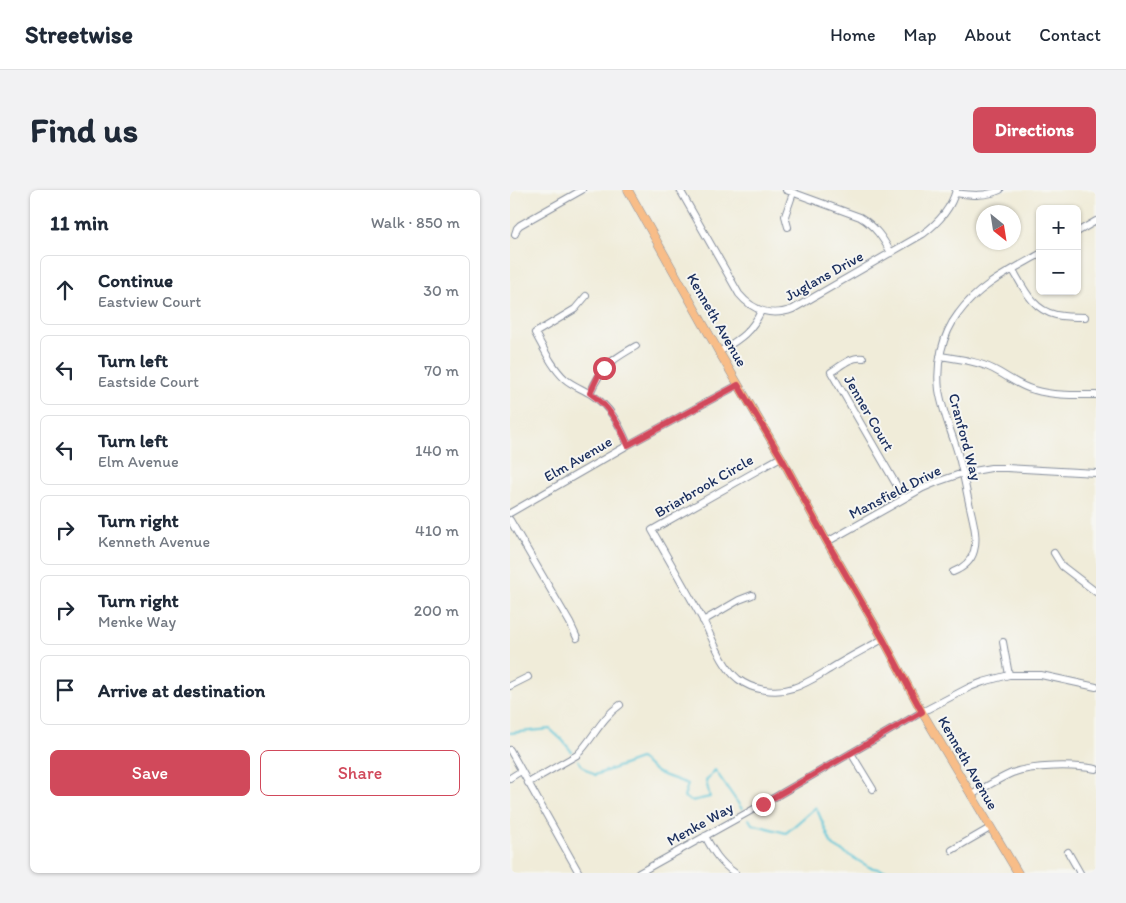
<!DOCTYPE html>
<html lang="en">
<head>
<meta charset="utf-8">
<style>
  body { margin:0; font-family:Itim,sans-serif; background:#f2f2f3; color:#1f2937 }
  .controls { position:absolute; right:15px; top:15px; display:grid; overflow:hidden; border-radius:8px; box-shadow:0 1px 4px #0004 }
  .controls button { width:45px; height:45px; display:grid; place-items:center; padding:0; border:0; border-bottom:1px solid #e0e1e3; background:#fff; color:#1f2937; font:25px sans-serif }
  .compass { position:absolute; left:466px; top:15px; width:45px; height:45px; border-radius:50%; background:#fff; box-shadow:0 1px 4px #0004; rotate:150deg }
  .stop { position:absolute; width:15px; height:15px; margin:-11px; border:4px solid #d1495b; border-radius:50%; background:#fff }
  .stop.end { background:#d1495b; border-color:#fff; box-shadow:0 1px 5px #0008 }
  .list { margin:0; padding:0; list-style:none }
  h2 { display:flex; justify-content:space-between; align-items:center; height:65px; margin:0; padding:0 20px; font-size:21px }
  h2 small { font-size:16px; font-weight:400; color:#747a83 }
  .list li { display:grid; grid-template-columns:32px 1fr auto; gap:15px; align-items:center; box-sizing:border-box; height:70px; margin:0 10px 10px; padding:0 10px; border:1px solid #e0e1e3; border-radius:8px }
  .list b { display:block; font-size:19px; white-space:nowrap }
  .list p { margin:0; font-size:16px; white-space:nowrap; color:#747a83 }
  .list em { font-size:16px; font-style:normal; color:#747a83 }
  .actions { display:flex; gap:10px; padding:15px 20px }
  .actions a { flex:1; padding:11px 0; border:1px solid #d1495b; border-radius:8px; text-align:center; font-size:18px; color:#d1495b }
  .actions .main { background:#d1495b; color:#fff }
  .icon { flex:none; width:28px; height:28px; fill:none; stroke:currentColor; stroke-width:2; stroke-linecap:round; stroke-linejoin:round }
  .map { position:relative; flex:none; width:586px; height:683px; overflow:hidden; border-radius:8px }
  header { display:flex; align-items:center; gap:30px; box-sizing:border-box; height:70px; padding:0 25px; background:#fff; border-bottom:1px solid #e0e1e3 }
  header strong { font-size:24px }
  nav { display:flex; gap:28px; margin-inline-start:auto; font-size:18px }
  .intro { display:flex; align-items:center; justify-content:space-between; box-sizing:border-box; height:120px; padding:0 30px }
  h1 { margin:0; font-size:35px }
  .button { padding:12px 22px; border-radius:8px; background:#d1495b; color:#fff; font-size:18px; font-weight:700 }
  main { display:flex; gap:30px; padding:0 30px }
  aside { flex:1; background:#fff; border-radius:8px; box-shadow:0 1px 4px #0004 }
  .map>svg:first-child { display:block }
</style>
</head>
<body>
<header>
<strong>Streetwise</strong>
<nav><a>Home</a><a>Map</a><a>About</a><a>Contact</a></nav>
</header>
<div class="intro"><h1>Find us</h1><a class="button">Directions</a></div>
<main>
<aside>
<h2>11 min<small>Walk · 850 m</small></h2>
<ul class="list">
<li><svg class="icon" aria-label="ahead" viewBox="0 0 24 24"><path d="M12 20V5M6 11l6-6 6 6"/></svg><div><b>Continue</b><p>Eastview Court</p></div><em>30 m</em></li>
<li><svg class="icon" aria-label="left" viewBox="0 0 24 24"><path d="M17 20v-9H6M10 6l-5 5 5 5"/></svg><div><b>Turn left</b><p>Eastside Court</p></div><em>70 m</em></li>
<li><svg class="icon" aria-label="left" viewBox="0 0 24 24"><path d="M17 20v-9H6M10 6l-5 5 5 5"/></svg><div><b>Turn left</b><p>Elm Avenue</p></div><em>140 m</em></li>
<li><svg class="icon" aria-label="right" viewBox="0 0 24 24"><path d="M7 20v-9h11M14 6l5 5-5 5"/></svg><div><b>Turn right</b><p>Kenneth Avenue</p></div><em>410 m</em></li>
<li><svg class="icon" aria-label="right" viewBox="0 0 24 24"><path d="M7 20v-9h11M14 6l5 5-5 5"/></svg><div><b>Turn right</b><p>Menke Way</p></div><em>200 m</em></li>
<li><svg class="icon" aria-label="arrive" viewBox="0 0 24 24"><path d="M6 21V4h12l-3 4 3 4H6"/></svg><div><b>Arrive at destination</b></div></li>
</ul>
<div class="actions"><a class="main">Save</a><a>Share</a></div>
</aside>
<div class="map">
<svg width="586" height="683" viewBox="0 0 586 683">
  <rect width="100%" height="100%" fill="#f6f6f2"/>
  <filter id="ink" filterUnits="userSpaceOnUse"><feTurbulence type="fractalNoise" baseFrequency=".02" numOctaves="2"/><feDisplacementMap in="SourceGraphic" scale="10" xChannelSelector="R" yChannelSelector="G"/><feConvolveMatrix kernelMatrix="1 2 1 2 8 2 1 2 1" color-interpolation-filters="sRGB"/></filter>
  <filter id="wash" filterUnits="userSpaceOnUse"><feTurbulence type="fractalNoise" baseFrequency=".0096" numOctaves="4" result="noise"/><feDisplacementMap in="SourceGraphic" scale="20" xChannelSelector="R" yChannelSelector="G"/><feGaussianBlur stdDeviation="1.12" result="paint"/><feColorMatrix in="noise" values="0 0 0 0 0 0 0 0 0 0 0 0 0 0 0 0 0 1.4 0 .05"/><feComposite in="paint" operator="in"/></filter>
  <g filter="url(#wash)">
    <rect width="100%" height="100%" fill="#f0ecd9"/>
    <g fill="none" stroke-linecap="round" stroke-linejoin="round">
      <path stroke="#5cc5d8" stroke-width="2" d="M0,543L40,539L53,551L62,562
        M68,570L73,577L85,585L130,569L148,583L178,594L174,607L181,611L200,607L196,591L205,580L232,619
        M239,629L242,634L276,643L306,617L322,655L359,677L386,683"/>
    </g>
  </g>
  <g filter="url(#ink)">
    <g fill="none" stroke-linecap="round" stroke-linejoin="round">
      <g stroke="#868e9c" stroke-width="8">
        <path id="minor" d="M170,0L229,104C243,121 262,127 283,119L413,44C428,33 441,19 446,0
          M276,0L350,27C365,36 373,48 381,63
          M445,3C461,5 475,7 490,0
          M278,37L275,26L283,3
          M567,42L586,31
          M5,44L7,38L10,35L72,0
          M503,80C514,99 523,120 546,125C555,127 565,127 575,127
          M76,106L65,119L25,143C34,159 42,177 55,189C63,196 73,199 82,205C100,216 110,236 118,255
          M209,162C228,150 241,143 251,121
          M430,166C448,169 467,171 483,179C497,186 509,196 524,200C544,206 566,205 586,205
          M353,168C341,166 331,176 321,182L394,308
          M80,203C93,175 100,171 126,156
          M271,267L142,340C159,370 176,400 193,430C203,449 211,475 228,489C242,500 265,504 283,498C296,494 308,486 320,479C337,468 355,459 373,449
          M0,323L118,255L228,195
          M0,330L60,433L67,448
          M317,352L413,298L427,292L453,283L481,278H497L586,283
          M544,363L552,376L586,402
          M443,382C453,378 461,372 464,361C468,347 463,331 460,317C455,296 452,274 445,254C439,236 432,219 429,200C426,174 432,145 448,124C468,96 500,81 530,64
          M193,431L229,410L242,405
          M493,452L499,485
          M0,496L18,487
          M0,560L69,683
          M341,563L363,599
          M0,588L11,581
          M18,593L67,565C83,549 91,528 110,515
          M461,605C474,598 488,589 502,583C523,575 564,575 586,579
          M195,646C203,661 210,673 225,683
          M442,660L480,638
          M558,662L570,683
          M129,683L253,614L412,522L460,497L473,492L499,485H531L586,497"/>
      </g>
      <g stroke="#868e9c" stroke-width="9">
        <path id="major" d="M118,0L209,162L271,267L317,352L373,449L412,522L508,683"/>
      </g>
      <use href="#minor" stroke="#fff" stroke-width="6"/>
      <use href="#major" stroke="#f8bd88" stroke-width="8"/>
    </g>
  </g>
  <g fill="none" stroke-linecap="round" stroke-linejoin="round" filter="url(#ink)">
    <path stroke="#d1495b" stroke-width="6" d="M94,178L88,186L80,203C99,216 109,234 118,255L228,195L271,267L317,352L373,449L412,522L253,614"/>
  </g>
  <g text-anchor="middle" stroke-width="4" stroke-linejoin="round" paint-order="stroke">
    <g font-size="15" fill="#1b2f5e" stroke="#f6f6f2">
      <text transform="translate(314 86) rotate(-29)" y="5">Juglans Drive</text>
      <text transform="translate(207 130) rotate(60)" y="5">Kenneth Avenue</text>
      <text transform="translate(359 223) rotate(60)" y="5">Jenner Court</text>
      <text transform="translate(455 247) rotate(75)" y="5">Cranford Way</text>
      <text transform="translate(68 269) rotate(-30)" y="5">Elm Avenue</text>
      <text transform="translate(194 296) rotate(-30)" y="5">Briarbrook Circle</text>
      <text transform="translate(385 302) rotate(-27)" y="5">Mansfield Drive</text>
      <text transform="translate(458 573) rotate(60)" y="5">Kenneth Avenue</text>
      <text transform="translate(190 634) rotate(-29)" y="5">Menke Way</text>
    </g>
  </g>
</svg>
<div class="controls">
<button>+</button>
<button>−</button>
</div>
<svg class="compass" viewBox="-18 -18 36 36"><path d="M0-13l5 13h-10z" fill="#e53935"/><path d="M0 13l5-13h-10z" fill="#747a83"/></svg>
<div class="stop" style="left:94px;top:178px"></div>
<div class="stop end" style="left:253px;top:614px"></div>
</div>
</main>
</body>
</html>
